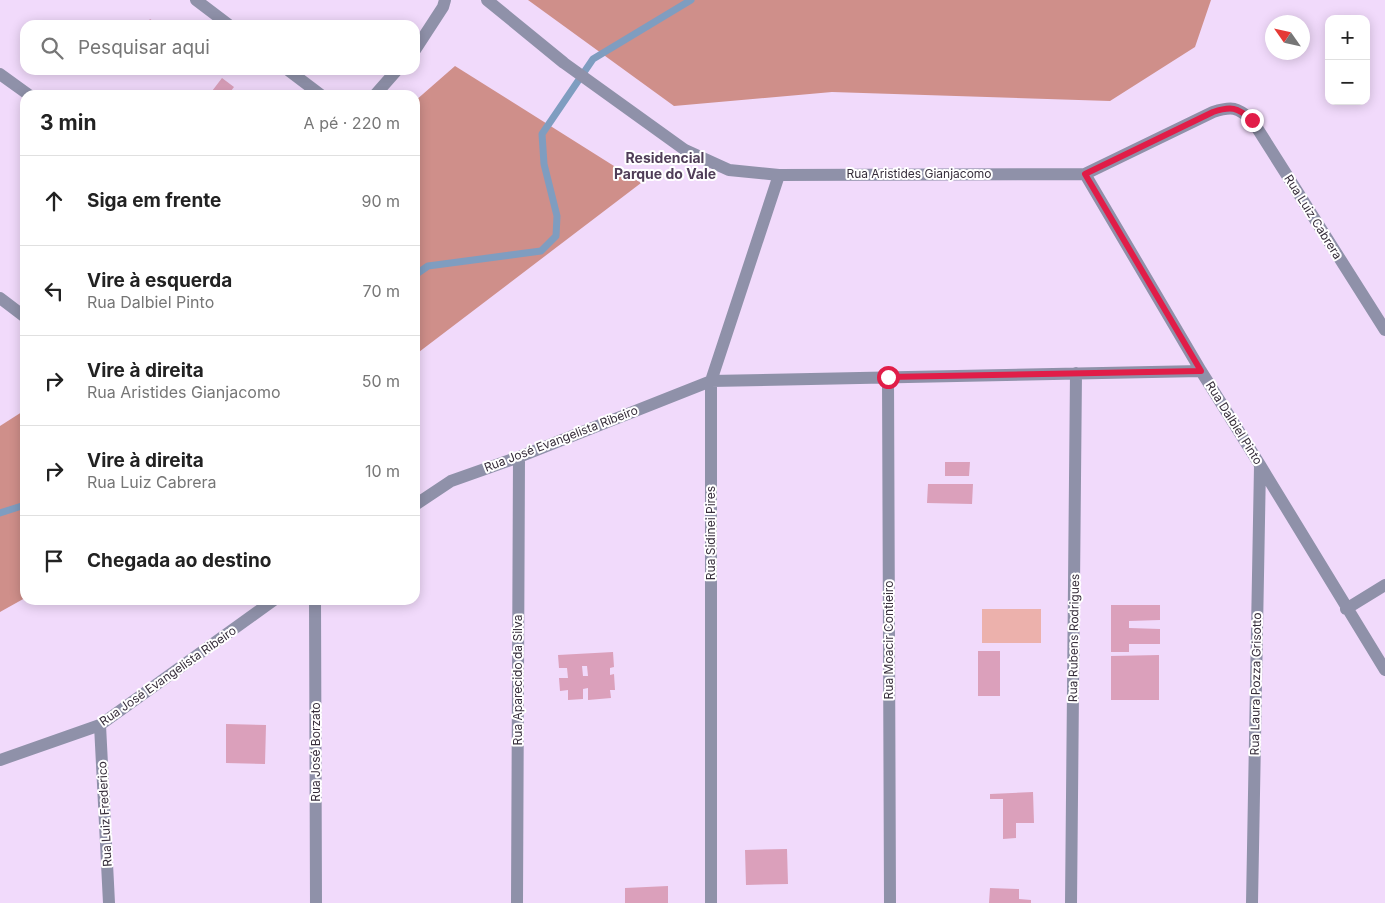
<!DOCTYPE html>
<html lang="pt">
<head>
<meta charset="utf-8">
<style>
  body { margin:0; font-family:Inter,sans-serif; background:#f6f6f6; color:#222 }
  .controls { position:absolute; right:15px; top:15px; display:grid; overflow:hidden; border-radius:10px; box-shadow:0 2px 12px #0003 }
  .controls button { width:45px; height:45px; display:grid; place-items:center; padding:0; border:0; border-bottom:1px solid #e0e0e0; background:#fff; color:#222; font:25px sans-serif }
  .compass { position:absolute; left:1265px; top:15px; width:45px; height:45px; border-radius:50%; background:#fff; box-shadow:0 2px 12px #0003; rotate:304deg }
  .stop { position:absolute; width:15px; height:15px; margin:-11px; border:4px solid #e11d48; border-radius:50%; background:#fff }
  .stop.end { background:#e11d48; border-color:#fff; box-shadow:0 1px 5px #0008 }
  .list { margin:0; padding:0; list-style:none }
  h2 { display:flex; justify-content:space-between; align-items:center; height:65px; margin:0; padding:0 20px; font-size:21px }
  h2 small { font-size:16px; font-weight:400; color:#767676 }
  .list li { display:grid; grid-template-columns:32px 1fr auto; gap:15px; align-items:center; box-sizing:border-box; height:90px; padding:0 20px; border-top:1px solid #e0e0e0 }
  .list b { display:block; font-size:19px; white-space:nowrap }
  .list p { margin:0; font-size:16px; white-space:nowrap; color:#767676 }
  .list em { font-size:16px; font-style:normal; color:#767676 }
  .icon { flex:none; width:28px; height:28px; fill:none; stroke:currentColor; stroke-width:2; stroke-linecap:round; stroke-linejoin:round }
  .map { position:relative; flex:none; width:1385px; height:903px; overflow:hidden }
  .search { position:absolute; background:#fff; box-shadow:0 2px 12px #0003; left:20px; top:20px; width:400px; height:55px; display:flex; align-items:center; gap:12px; box-sizing:border-box; padding:0 18px; border-radius:15px; color:#767676; font-size:19px }
  .panel { position:absolute; background:#fff; box-shadow:0 2px 12px #0003; left:20px; top:90px; width:400px; height:515px; border-radius:15px }
  .map>svg:first-child { display:block }
</style>
</head>
<body>
<div class="map">
<svg width="1385" height="903" viewBox="0 0 1385 903">
  <rect width="100%" height="100%" fill="#f1dafb"/>
  <path fill="#ecb1ac" d="M982,609H1041V643H982Z"/>
  <path fill="#cf8f8a" d="M528,0H1211L1195,47L1110,101L832,92L674,106Z
    M455,66L641,183L415,355V101Z
    M25,410V598L0,612V426Z"/>
  <g fill="none" stroke-linecap="round" stroke-linejoin="round">
    <path stroke="#7f9dc0" stroke-width="7" d="M415,275L428,266L541,251L556,236L557,216L544,164L542,134L593,59L691,0
      M0,513L25,505"/>
  </g>
  <path fill="#dba0bb" fill-rule="evenodd" d="M150,19L159,25H146Z
    M222,78L234,87L228,95H209Z
    M945,462H970L969,476H945Z
    M928,484H973L972,504L927,503Z
    M1111,605H1160V620L1129,621V628L1160,629V644H1129V652H1111Z
    M978,651H1000V696H978Z
    M613,652L614,667L610,668V675L614,674L615,690H610L611,698L588,700V688L583,689V699L568,700V690L560,691L559,678H568L567,668H559L558,655ZM582,666H587L588,676H583Z
    M1159,655V700H1111V656Z
    M226,724L266,725L265,764L226,763Z
    M1033,792L1034,823H1016V838L1003,839V799H990V794Z
    M787,849L788,884L746,885L745,850Z
    M668,886V903H625V888Z
    M990,888L1019,889V899L1031,900V903H989Z"/>
  <g fill="none" stroke-linecap="round" stroke-linejoin="round">
    <path stroke="#8f91a9" stroke-width="12" d="M196,0L229,25
      M487,0L564,63L685,150L729,170L779,175L1085,174L1213,112C1232,106 1237,107 1252,120L1385,330
      M415,50L443,7L445,0
      M288,70L321,95
      M0,74L29,95
      M375,95L397,70
      M1085,174L1201,371L1260,465L1385,670
      M0,298L25,317
      M888,377L890,903
      M415,505L451,481L519,457L711,381L1201,371
      M315,600L316,903
      M1346,609L1385,585
      M100,725L109,903
      M0,760L100,725L274,600
      M517,903L519,457
      M711,903V381L779,175
      M1071,903L1076,373
      M1252,903L1260,466"/>
  </g>
  <g fill="none" stroke-linecap="round" stroke-linejoin="round">
    <path stroke="#e11d48" stroke-width="6" d="M888,377L1201,371L1085,174L1213,112C1231,106 1237,107 1252,120"/>
  </g>
  <g text-anchor="middle" stroke-width="4" stroke-linejoin="round" paint-order="stroke">
    <g font-size="12" fill="#372e3b" stroke="#fff">
      <text x="919" y="178">Rua Aristides Gianjacomo</text>
      <text transform="translate(1313 217) rotate(58)" y="4">Rua Luiz Cabrera</text>
      <text transform="translate(1234 423) rotate(58)" y="4">Rua Dalbiel Pinto</text>
      <text transform="translate(561 439) rotate(-21)" y="4">Rua José Evangelista Ribeiro</text>
      <text transform="translate(711 533) rotate(-90)" y="4">Rua Sidinei Pires</text>
      <text transform="translate(1074 638) rotate(-89)" y="4">Rua Rubens Rodrigues</text>
      <text transform="translate(889 640) rotate(-90)" y="4">Rua Moacir Contieiro</text>
      <text transform="translate(168 676) rotate(-35)" y="4">Rua José Evangelista Ribeiro</text>
      <text transform="translate(518 680) rotate(-90)" y="4">Rua Aparecido da Silva</text>
      <text transform="translate(1256 684) rotate(-89)" y="4">Rua Laura Pozza Grisotto</text>
      <text transform="translate(316 752) rotate(-90)" y="4">Rua José Borzato</text>
      <text transform="translate(105 814) rotate(-93)" y="4">Rua Luiz Frederico</text>
    </g>
    <g font-size="14" font-weight="bold" fill="#503e58" stroke="#fff">
      <text x="665" y="163">Residencial<tspan x="665" dy="16">Parque do Vale</tspan></text>
    </g>
  </g>
</svg>
<div class="controls">
<button>+</button>
<button>−</button>
</div>
<svg class="compass" viewBox="-18 -18 36 36"><path d="M0-13l5 13h-10z" fill="#e53935"/><path d="M0 13l5-13h-10z" fill="#767676"/></svg>
<div class="stop" style="left:888px;top:377px"></div>
<div class="stop end" style="left:1252px;top:120px"></div>
<div class="search"><svg class="icon" aria-label="search" viewBox="0 0 24 24"><circle cx="10" cy="10" r="6"/><path d="M15 15l6 6"/></svg>Pesquisar aqui</div>
<section class="panel">
<h2>3 min<small>A pé · 220 m</small></h2>
<ul class="list">
<li><svg class="icon" aria-label="ahead" viewBox="0 0 24 24"><path d="M12 20V5M6 11l6-6 6 6"/></svg><div><b>Siga em frente</b></div><em>90 m</em></li>
<li><svg class="icon" aria-label="left" viewBox="0 0 24 24"><path d="M17 20v-9H6M10 6l-5 5 5 5"/></svg><div><b>Vire à esquerda</b><p>Rua Dalbiel Pinto</p></div><em>70 m</em></li>
<li><svg class="icon" aria-label="right" viewBox="0 0 24 24"><path d="M7 20v-9h11M14 6l5 5-5 5"/></svg><div><b>Vire à direita</b><p>Rua Aristides Gianjacomo</p></div><em>50 m</em></li>
<li><svg class="icon" aria-label="right" viewBox="0 0 24 24"><path d="M7 20v-9h11M14 6l5 5-5 5"/></svg><div><b>Vire à direita</b><p>Rua Luiz Cabrera</p></div><em>10 m</em></li>
<li><svg class="icon" aria-label="arrive" viewBox="0 0 24 24"><path d="M6 21V4h12l-3 4 3 4H6"/></svg><div><b>Chegada ao destino</b></div></li>
</ul>
</section>
</div>
</body>
</html>
